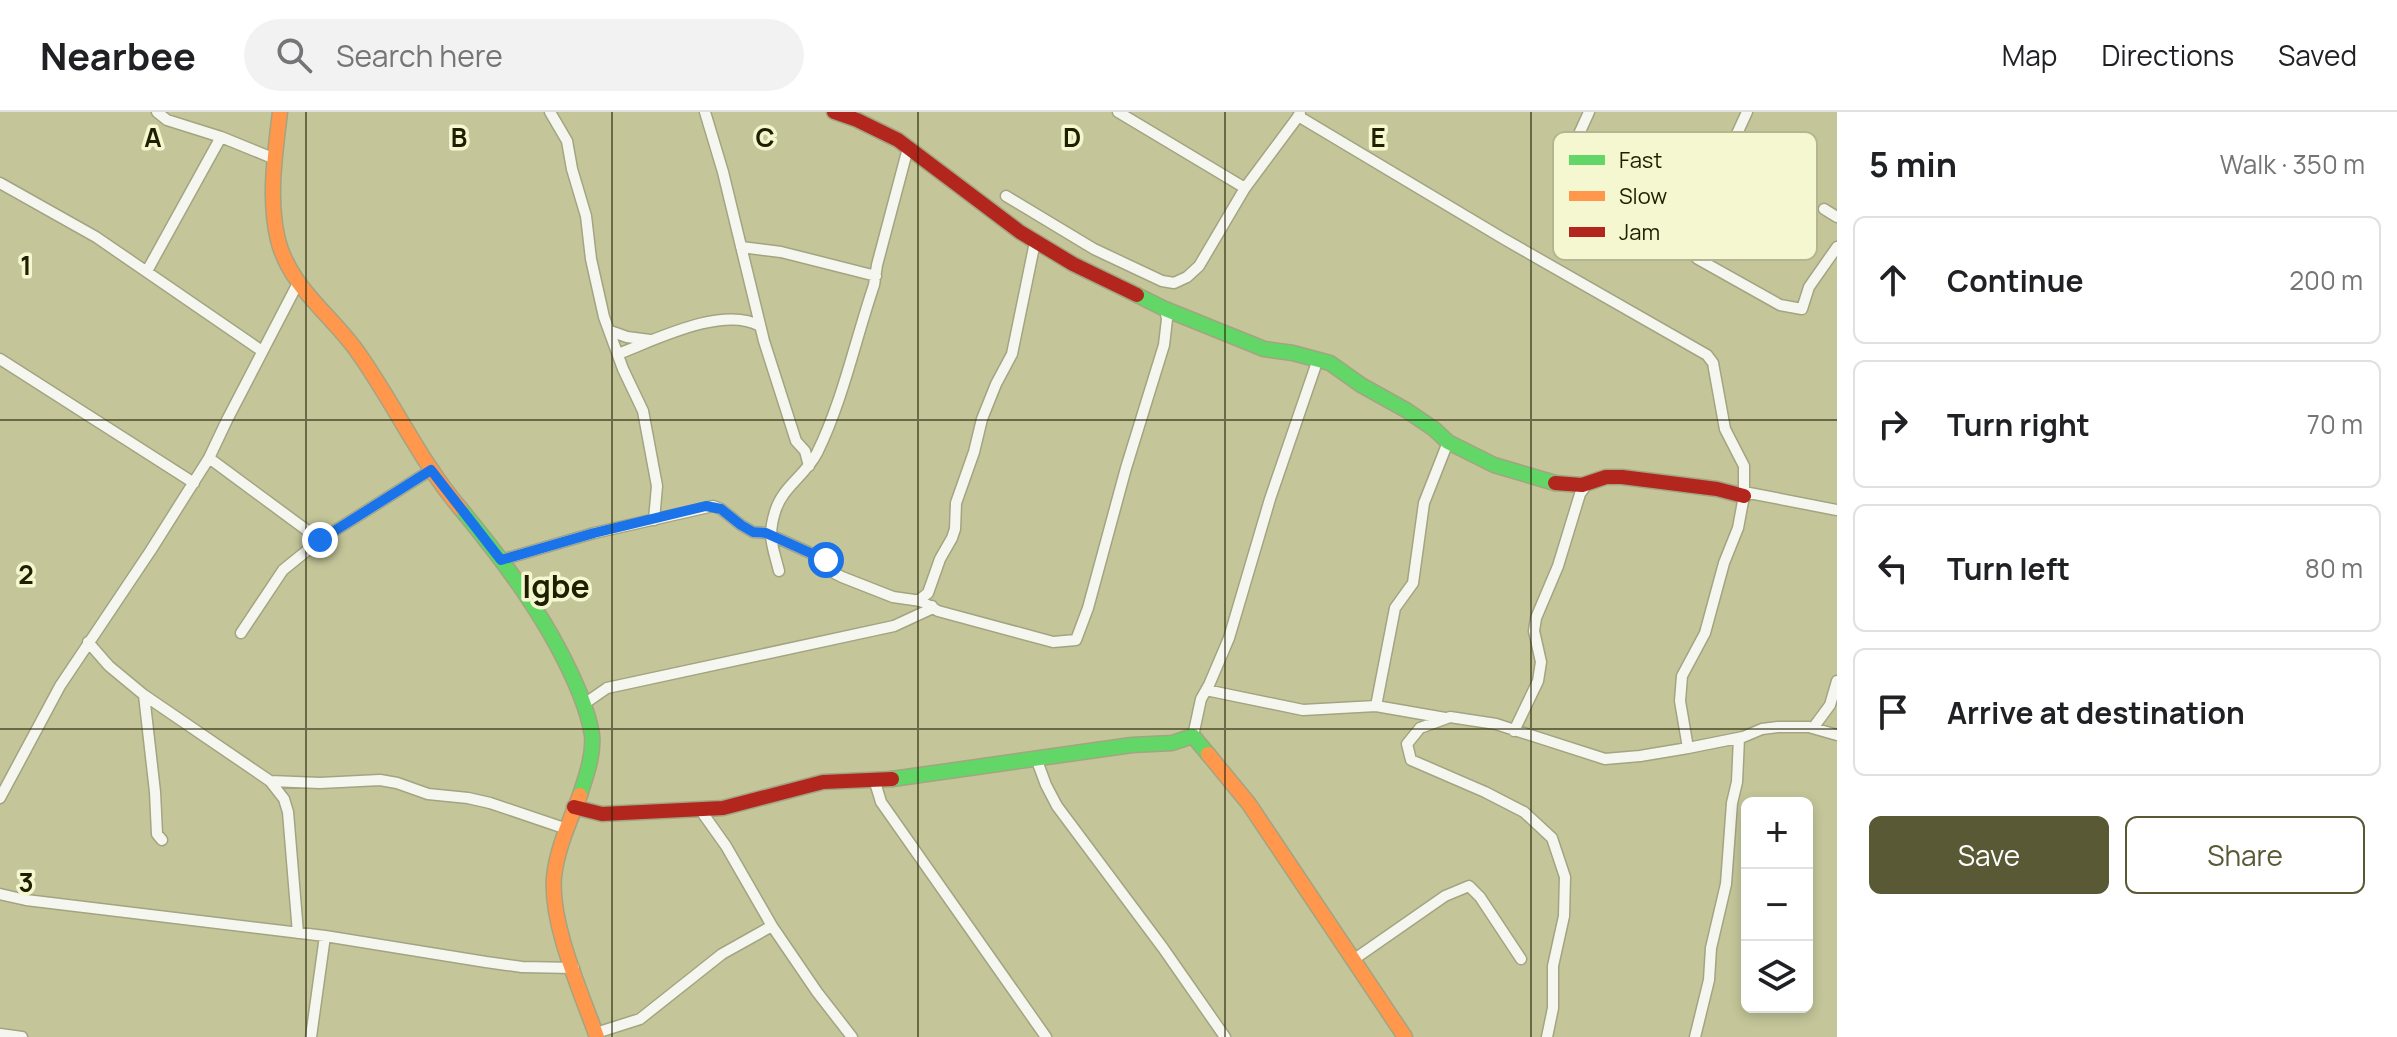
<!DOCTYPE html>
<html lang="en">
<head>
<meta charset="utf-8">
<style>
  body { margin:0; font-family:Manrope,sans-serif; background:#f2f2f2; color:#202124 }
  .controls { position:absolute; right:24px; bottom:24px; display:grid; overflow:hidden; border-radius:12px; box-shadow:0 4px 12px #0003 }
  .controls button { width:72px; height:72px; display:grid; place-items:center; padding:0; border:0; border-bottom:2px solid #e0e0e0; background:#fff; color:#202124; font:40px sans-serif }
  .stop { position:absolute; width:24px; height:24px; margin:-18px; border:6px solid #1a73e8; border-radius:50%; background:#fff }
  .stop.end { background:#1a73e8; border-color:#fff; box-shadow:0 2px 8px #0008 }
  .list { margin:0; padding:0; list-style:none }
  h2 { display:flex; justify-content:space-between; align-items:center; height:104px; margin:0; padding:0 32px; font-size:34px }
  h2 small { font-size:26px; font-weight:400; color:#757577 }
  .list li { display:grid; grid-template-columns:52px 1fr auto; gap:24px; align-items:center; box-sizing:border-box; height:128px; margin:0 16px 16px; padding:0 16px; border:2px solid #e0e0e0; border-radius:12px }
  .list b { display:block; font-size:30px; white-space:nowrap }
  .list em { font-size:26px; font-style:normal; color:#757577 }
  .actions { display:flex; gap:16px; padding:24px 32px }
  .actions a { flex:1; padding:18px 0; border:2px solid #595936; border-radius:12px; text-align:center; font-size:28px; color:#595936 }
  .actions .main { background:#595936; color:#fff }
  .icon { flex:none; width:44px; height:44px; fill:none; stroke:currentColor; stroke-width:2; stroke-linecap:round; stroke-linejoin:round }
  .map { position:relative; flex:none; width:1837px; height:925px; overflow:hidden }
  header { display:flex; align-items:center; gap:48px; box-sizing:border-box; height:112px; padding:0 40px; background:#fff; border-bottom:2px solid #e0e0e0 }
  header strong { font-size:38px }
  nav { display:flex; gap:44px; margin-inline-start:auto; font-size:28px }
  .search { width:560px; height:72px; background:#f2f2f2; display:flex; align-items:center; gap:20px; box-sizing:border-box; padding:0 28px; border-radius:44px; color:#757577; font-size:30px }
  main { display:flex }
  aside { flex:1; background:#fff }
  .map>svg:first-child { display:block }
</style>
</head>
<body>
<header>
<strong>Nearbee</strong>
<div class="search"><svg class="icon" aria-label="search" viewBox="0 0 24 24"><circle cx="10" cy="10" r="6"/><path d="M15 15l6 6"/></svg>Search here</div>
<nav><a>Map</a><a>Directions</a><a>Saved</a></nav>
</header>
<main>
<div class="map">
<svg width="1837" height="925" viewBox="0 0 1837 925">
  <rect width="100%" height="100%" fill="#c4c699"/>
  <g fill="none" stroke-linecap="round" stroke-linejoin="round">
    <g stroke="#a3a481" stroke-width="13">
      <path id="street" d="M157,0L167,8L221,25L275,47
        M550,0L567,29L572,57L586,104L591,147L604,205L623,257L643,299L657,374L654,408
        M705,0L723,60L764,229L796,329L805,339L809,354
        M1118,0L1245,76
        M1747,0L1689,126C1687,137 1690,140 1698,147L1780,193L1802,197L1809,175L1837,135
        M1298,4L1504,127L1707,243L1713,251L1725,317L1744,354V384L1738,416L1724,451L1705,521L1682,564L1680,589L1688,636
        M1570,55L1579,22L1589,0
        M0,71L96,125L262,239
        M1006,84L1094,137L1162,169L1174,171L1187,165L1199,154L1245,76L1300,2
        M1824,97L1837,105
        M741,135L781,140L876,164
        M147,159L221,25
        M610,219L627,225L650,228
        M618,242C655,228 723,193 760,214
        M0,247L194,371
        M209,346L320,428
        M1744,380L1837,398
        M501,448L594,421L713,394L721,397L741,413L753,420L766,421L826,448L836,462L842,465L893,485L921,489L938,499L1053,530L1076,528L1088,496L1126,356L1164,233L1167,207L1165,197
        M779,459C773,435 767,425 775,400C782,375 805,364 817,341C843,288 855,229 874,173L877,153L908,36
        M918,489L928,481L940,447L952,426L955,417L956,391L974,340L982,307L996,272L1012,242L1035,130
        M241,521L283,458L320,428L431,358
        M88,530L109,554L144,583L270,669L320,671L380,668L397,671L428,682L468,686L490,691L567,717
        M1206,578L1303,598L1376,594
        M144,583L155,680L157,722L162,728
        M584,592L607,576L894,514L933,496L932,494
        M1445,606L1376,594L1395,496L1413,471L1424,391L1448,330
        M1813,616L1830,593L1837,569
        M1514,619L1538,569L1541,550L1534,519L1536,506L1558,454L1580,382L1587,372
        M1193,624L1201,587L1209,573L1229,526L1270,387L1318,247
        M1036,646L1046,673L1057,694L1163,836L1225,925
        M874,667L881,690L1046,925
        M270,669L284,687L288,700L298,821
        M0,686L60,574L151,438L209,346L227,308L298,171
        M699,696L726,734L772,814L817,880L852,925
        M0,782L26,788L325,824L486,850L522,855L574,856
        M1353,848L1445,784L1469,774L1480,785L1521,847
        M596,921L640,907L722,842L772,814
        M0,922L22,925
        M311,925L325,824
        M1547,925L1553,896V854L1564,804L1565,765L1552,726L1524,700L1485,680L1411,648L1407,632L1420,616L1450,605L1496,612L1605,647L1640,644L1688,636L1743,625L1762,617L1778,615H1809L1837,623
        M1695,925L1709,868L1711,836L1726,772L1732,691L1737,670L1739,626"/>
    </g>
    <g stroke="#a3a481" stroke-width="17">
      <path id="fast" d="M1137,183L1165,197L1264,237L1293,241L1330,251L1361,273L1406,298L1434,317L1448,330L1494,353L1555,371
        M460,396C507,453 552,513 580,582C585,595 590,609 592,623C594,643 586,664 580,683
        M892,667L1132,633L1172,631L1193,624L1208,642"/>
    </g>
    <g stroke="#a3a481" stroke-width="17">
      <path id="slow" d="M280,0C275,42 268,87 278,128C290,176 333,204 359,242C395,293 420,349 460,396
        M1208,642L1249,692L1405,925
        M580,683C570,709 557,736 554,765C550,812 581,880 597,925"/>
    </g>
    <g stroke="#a3a481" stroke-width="17">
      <path id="jam" d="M834,0L857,8L898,28L1020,120L1073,152L1137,183
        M1555,371L1582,373L1606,365H1622L1717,377L1744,384
        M574,695L602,702L723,696L823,670L892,667"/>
    </g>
    <use href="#street" stroke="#f6f6f0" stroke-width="10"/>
    <use href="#fast" stroke="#63d668" stroke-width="14"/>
    <use href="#slow" stroke="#ff974d" stroke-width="14"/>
    <use href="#jam" stroke="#b3261e" stroke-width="14"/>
  </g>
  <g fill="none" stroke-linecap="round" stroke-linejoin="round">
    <path stroke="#1a73e8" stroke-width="10" d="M320,428L431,358L501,448L594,421L706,394L721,397L741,413L753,420L766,421L826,448"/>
  </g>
  <path fill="none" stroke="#1f1f00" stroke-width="2" stroke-opacity="0.55" d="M306,0V925M612,0V925M918,0V925M1225,0V925M1531,0V925M0,308H1837M0,617H1837"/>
  <g text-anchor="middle" stroke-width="7" stroke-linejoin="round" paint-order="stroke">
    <g font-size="32" font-weight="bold" fill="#1f1f00" stroke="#f4f7cf">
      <text x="556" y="486">Igbe</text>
    </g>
  </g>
  <rect x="1553" y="20" width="264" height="128" rx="12" fill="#f4f7cf" stroke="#b4b691" stroke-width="2"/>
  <rect x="1569" y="43" width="36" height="10" fill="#63d668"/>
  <rect x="1569" y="79" width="36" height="10" fill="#ff974d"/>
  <rect x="1569" y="115" width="36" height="10" fill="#b3261e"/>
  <g font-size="22" fill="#1f1f00">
    <text x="1619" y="56">Fast</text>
    <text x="1619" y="92">Slow</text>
    <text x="1619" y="128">Jam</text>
  </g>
  <g font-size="26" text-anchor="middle" font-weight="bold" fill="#1f1f00" stroke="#f4f7cf" stroke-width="7" stroke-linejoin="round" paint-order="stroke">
    <text x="153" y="35">A</text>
    <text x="459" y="35">B</text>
    <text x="765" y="35">C</text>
    <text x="1072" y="35">D</text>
    <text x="1378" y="35">E</text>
    <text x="26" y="163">1</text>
    <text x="26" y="472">2</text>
    <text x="26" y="780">3</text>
  </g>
</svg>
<div class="controls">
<button>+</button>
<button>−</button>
<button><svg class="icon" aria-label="layers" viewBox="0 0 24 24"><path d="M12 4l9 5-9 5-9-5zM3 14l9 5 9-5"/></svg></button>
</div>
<div class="stop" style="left:826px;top:448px"></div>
<div class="stop end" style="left:320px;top:428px"></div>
</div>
<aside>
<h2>5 min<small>Walk · 350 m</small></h2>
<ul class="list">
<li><svg class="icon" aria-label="ahead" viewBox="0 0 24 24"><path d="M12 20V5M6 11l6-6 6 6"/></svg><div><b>Continue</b></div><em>200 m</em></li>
<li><svg class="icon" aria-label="right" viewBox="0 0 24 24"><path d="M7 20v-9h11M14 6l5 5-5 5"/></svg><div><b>Turn right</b></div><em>70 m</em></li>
<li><svg class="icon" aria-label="left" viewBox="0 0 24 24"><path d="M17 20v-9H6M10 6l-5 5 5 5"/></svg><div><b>Turn left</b></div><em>80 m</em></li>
<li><svg class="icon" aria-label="arrive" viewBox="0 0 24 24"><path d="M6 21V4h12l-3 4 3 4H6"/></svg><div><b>Arrive at destination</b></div></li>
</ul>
<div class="actions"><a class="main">Save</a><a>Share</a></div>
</aside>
</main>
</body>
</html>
